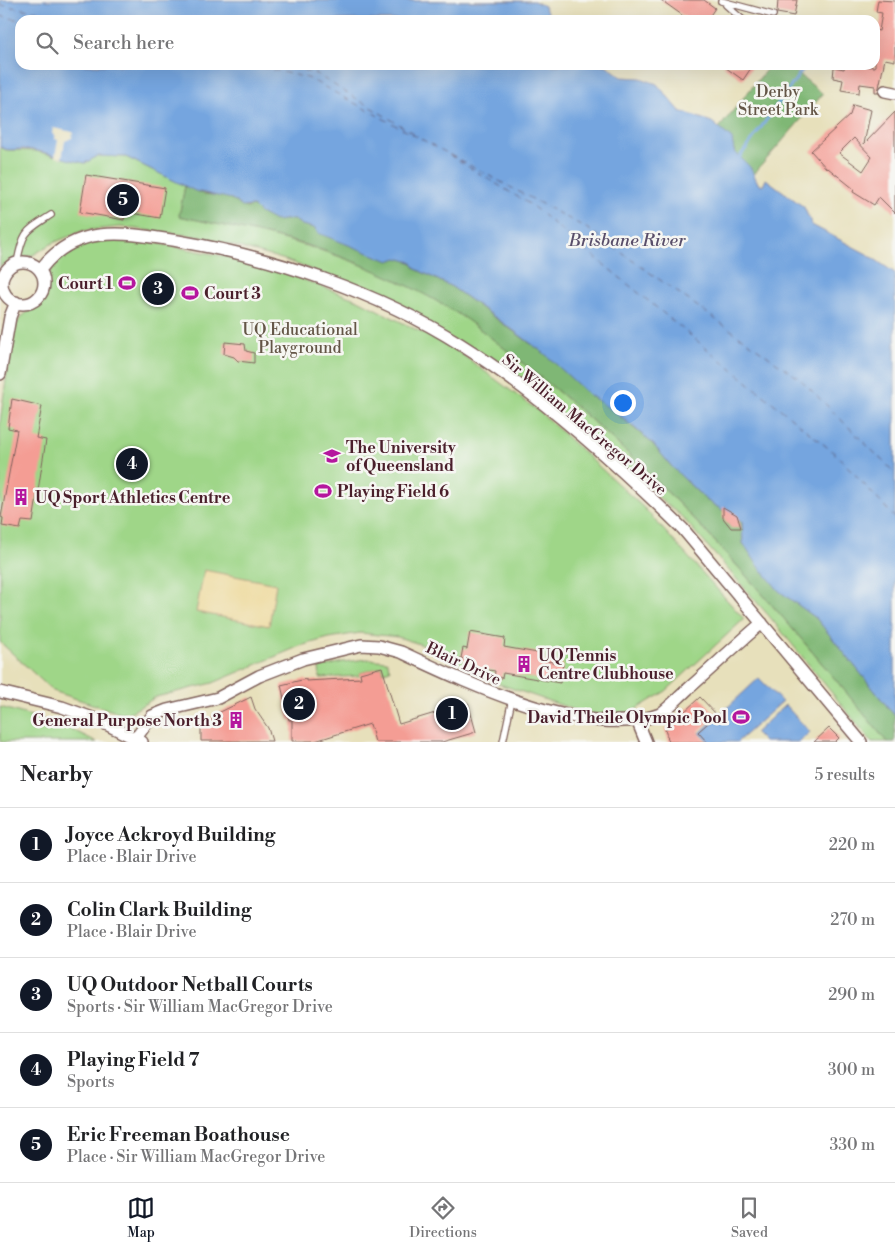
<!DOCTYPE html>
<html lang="en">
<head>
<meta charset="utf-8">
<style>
  body { margin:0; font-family:"Libre Bodoni",serif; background:#f6f6f6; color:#202124 }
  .you { position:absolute; left:622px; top:402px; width:18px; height:18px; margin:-12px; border:4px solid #fff; border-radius:50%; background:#1a73e8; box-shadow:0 0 0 8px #1a73e833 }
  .badge { display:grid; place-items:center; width:32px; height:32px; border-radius:50%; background:#111827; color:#fff; font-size:16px; font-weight:700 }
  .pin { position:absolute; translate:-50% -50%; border:2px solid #fff; box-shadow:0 1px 5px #0006 }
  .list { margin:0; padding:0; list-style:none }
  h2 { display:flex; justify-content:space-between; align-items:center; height:65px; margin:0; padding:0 20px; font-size:21px }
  h2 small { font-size:16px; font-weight:400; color:#757577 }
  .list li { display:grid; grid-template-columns:32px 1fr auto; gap:15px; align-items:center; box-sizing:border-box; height:75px; padding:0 20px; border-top:1px solid #e0e0e0 }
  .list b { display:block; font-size:19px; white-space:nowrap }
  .list p { margin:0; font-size:16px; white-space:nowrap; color:#757577 }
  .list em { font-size:16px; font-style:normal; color:#757577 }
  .icon { flex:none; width:28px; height:28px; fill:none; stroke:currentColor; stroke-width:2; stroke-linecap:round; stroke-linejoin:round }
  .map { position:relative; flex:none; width:895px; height:742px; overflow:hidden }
  .search { position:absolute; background:#fff; box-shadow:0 5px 20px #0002; left:15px; right:15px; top:15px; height:55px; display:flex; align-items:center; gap:12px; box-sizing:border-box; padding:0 18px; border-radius:15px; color:#757577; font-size:19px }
  .sheet { height:440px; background:#fff }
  nav { display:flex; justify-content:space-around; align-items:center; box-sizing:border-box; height:70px; border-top:1px solid #e0e0e0; background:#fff; font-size:14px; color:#757577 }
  nav a { display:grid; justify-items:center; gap:2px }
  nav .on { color:#111827 }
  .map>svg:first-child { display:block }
</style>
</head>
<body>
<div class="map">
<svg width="895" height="742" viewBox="0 0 895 742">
  <rect width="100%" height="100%" fill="#f6f6f2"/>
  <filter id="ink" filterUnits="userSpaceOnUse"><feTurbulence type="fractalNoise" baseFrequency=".02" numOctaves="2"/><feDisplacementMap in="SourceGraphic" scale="10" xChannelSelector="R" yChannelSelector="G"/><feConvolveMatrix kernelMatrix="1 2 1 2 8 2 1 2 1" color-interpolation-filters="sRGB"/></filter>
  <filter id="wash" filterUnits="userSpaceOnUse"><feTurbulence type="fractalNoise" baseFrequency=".0096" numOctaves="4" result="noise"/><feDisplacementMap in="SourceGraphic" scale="20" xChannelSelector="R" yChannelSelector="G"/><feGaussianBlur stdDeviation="1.12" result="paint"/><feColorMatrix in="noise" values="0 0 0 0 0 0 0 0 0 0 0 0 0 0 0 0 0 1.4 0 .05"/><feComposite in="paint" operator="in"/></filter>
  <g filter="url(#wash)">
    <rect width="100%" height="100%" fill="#e7e0bb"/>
    <path fill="#9fd688" stroke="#747a5a" d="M0,147L6,150L35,151L85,163L98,156L126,157L185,186L179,216C220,225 263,233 303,245C350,258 404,281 445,306C475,323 502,347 529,368C666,476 777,608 887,742H872L769,616L682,517L522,381L364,289L282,259L202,237L120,227L82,231L53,243L33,255L8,261L0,267Z
      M92,240H139L256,262L358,300L456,350L541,413L645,509L744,619L666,691L628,714L590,715L499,684L429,647L398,637L360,633L329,638L300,646L213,683L156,697L133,711L122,714L53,691L0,642V422L12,336C20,310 25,318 40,302C49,292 46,276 54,265C60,256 82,247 92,240Z
      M367,659L387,661L390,670L384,672L382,667L360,673L359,676L320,678L319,668L343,662Z
      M0,707L63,725L97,742H0Z"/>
    <path fill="#7fb774" stroke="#646b50" d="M770,65H788L823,94L753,175L750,167L734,151L731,139L719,128Z
      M185,186L204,194L228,197L246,208L253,206C263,215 279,222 293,219L302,225L315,228L318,233L411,262L416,269L452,287L545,354L653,444L673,468L706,500L742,522L743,543L779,591L816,618L895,716V742H887C777,608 666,475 529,368C502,347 475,323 445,306C403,281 350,258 303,244C262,233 220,225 179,216Z"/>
    <path fill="#eeda9e" stroke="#9c7c64" d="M204,570L276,584L269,626L196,612Z"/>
    <path fill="#74a5df" stroke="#5f6285" d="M0,0L534,1L544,6L549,15L563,20H20V65H606L622,77L641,78L657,84L680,111L712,122L732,139L734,151L750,167L759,185L764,184L766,179L804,207L812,225L867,254L895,273V716L816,618L779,591L757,564L743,543L742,522L706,500L673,468L653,444L622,417L588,394L545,354L510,328L452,287L416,269L411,262L397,258L389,261L318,233L315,228L302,225L293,219L275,221L260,213L253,206L242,207L232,199L195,191L126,157L98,156L85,163C64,160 44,150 23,149C13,149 10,152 0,147Z
      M759,678L782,702L737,742H709L700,733Z
      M785,705L810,732L799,742H764L755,733Z"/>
    <path fill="#e7e0bb" d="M53,128L73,132L72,138L65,141L62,158L55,157L58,140L55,139V135L52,134Z"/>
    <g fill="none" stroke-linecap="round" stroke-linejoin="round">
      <path stroke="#74a5df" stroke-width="3" d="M739,158L806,65"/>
      <path stroke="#594e6a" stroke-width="1" stroke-dasharray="6 5" stroke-linecap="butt" d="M0,5L89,20
        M0,16L20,20
        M251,65L308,78L588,229L800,379L895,473
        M282,65L316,74L418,136
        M449,155L531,205L838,456L895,518"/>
    </g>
    <g id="blocks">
      <path fill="#f49d94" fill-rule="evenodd" d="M661,0H704L715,8L707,20H689Z
        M778,0H797L794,16L777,13Z
        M878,0L895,1V61L885,59L878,92H875V86L860,84L859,93L841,90L843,80L833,78L834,67L844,69L845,65L875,67V30L879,31L882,13L876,12Z
        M722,65H753L743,80Z
        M853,105L871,110L864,144L895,112V213L879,197L874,205L853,192L854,189L828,168L827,169L811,151L850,115ZM854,138L872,157L863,171L839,153Z
        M86,175L165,188L160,218L125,212L124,220L80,212Z
        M225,342L245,344L246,351L254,353V363L238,361L234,357L224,354Z
        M12,399L42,406L36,438L46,440L33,522L22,521L20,529L2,526L3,518L1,517L17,430L8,428Z
        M723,507L737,515L741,528H731L723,518Z
        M470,632L505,638L504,647L543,654L542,660L563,664L560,683L503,673L502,678L494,677L495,671L469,667L470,662L461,658L463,648L467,649Z
        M382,667L399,724L468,703L476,732L442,742H375L370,724L315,741H292V720H289L281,685L306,679V681L361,678L360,673Z
        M251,697L255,709L268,728L272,741H201V724L212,723V716Z
        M700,697L717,715L698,732L707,742H669L665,730Z
        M829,728L839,738L835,742H814Z"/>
    </g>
  </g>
  <g filter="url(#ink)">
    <use href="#blocks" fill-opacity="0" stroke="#81635d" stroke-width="1"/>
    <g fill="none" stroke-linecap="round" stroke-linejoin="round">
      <g stroke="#81635d" stroke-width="8">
        <path id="lane" d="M721,1L773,15
          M726,5L743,20
          M17,263C23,231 25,232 51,215
          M0,282H2
          M503,742L511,704"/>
      </g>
      <g stroke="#81635d" stroke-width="14">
        <path id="street" d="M885,91L895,93
          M2 283a21 21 0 1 1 42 0a21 21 0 1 1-42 0Z
          M40,270C76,222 126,233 178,241C273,257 378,292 460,344C538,393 617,464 683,529L861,742
          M0,374L10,317L16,302
          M0,692L62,707L98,720L142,742
          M639,725L646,742
          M136,738L152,716L167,710L218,698L259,676L303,659L361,645L379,646L401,652C467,683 590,742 660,714C670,707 679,697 688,689C713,667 737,644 762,623"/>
      </g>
      <use href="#lane" stroke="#fff" stroke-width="5.5"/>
      <use href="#street" stroke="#fff" stroke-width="11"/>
    </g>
  </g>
  <defs>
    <g id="stadium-bare" transform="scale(1.35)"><path d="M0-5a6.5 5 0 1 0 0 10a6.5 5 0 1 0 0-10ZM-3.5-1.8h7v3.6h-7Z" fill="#b5179e" stroke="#f6f6f2" stroke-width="2.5" paint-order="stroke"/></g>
    <g id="university-bare" transform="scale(1.35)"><path d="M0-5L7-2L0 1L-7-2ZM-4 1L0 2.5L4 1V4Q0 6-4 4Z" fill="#b5179e" stroke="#f6f6f2" stroke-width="2.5" paint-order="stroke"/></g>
    <g id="building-bare" transform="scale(1.35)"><path d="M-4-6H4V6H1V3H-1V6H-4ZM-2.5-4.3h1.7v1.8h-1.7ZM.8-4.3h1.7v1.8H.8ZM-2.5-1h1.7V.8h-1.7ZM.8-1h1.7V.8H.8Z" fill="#b5179e" stroke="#f6f6f2" stroke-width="2.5" paint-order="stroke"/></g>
  </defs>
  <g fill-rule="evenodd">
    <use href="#stadium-bare" x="127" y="283"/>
    <use href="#stadium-bare" x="190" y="293"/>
    <use href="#university-bare" x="332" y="456"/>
    <use href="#stadium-bare" x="323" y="491"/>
    <use href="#building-bare" x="21" y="497"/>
    <use href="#building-bare" x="524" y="664"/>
    <use href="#stadium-bare" x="741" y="717"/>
    <use href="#building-bare" x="236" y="720"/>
  </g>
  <g text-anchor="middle" stroke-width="5" stroke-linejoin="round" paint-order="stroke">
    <g font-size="16" fill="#645647" stroke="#f6f6f2">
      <text x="778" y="97">Derby<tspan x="778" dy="18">Street Park</tspan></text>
      <text x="300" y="335">UQ Educational<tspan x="300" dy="18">Playground</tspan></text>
    </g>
    <g font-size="16" font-weight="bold" fill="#4a1f2b" stroke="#f6f6f2" text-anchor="start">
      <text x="113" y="289" text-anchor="end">Court 1</text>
      <text x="204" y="299">Court 3</text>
      <text x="346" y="453">The University<tspan x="346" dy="18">of Queensland</tspan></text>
      <text x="337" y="497">Playing Field 6</text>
      <text x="35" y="503">UQ Sport Athletics Centre</text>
      <text x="538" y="661">UQ Tennis<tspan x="538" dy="18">Centre Clubhouse</tspan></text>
      <text x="727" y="723" text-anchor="end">David Theile Olympic Pool</text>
      <text x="222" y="726" text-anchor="end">General Purpose North 3</text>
    </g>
    <g font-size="16" fill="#4a1f2b" stroke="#f6f6f2">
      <text transform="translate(585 424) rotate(40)" y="6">Sir William MacGregor Drive</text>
      <text transform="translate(464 663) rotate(25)" y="6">Blair Drive</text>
    </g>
    <g font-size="18" font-style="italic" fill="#594e6a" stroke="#f6f6f2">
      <text x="627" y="246">Brisbane River</text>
    </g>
  </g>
</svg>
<div class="you"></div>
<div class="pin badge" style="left:452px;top:714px">1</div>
<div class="pin badge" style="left:299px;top:704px">2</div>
<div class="pin badge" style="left:158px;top:289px">3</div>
<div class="pin badge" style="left:132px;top:464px">4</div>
<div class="pin badge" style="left:123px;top:200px">5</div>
<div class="search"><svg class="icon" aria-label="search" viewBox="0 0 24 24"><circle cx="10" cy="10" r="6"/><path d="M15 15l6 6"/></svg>Search here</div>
</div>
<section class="sheet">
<h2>Nearby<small>5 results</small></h2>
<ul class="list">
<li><span class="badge">1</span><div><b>Joyce Ackroyd Building</b><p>Place · Blair Drive</p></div><em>220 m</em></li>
<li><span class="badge">2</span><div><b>Colin Clark Building</b><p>Place · Blair Drive</p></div><em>270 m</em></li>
<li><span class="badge">3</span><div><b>UQ Outdoor Netball Courts</b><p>Sports · Sir William MacGregor Drive</p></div><em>290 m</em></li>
<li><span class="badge">4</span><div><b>Playing Field 7</b><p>Sports</p></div><em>300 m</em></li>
<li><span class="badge">5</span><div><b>Eric Freeman Boathouse</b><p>Place · Sir William MacGregor Drive</p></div><em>330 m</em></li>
</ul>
</section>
<nav>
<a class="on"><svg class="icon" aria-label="map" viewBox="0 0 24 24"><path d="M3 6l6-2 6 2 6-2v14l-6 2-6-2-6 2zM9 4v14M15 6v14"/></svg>Map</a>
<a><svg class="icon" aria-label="directions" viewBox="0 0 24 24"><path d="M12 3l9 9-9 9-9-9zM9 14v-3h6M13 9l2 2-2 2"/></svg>Directions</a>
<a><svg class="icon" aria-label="saved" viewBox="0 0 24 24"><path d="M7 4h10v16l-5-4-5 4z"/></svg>Saved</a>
</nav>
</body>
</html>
